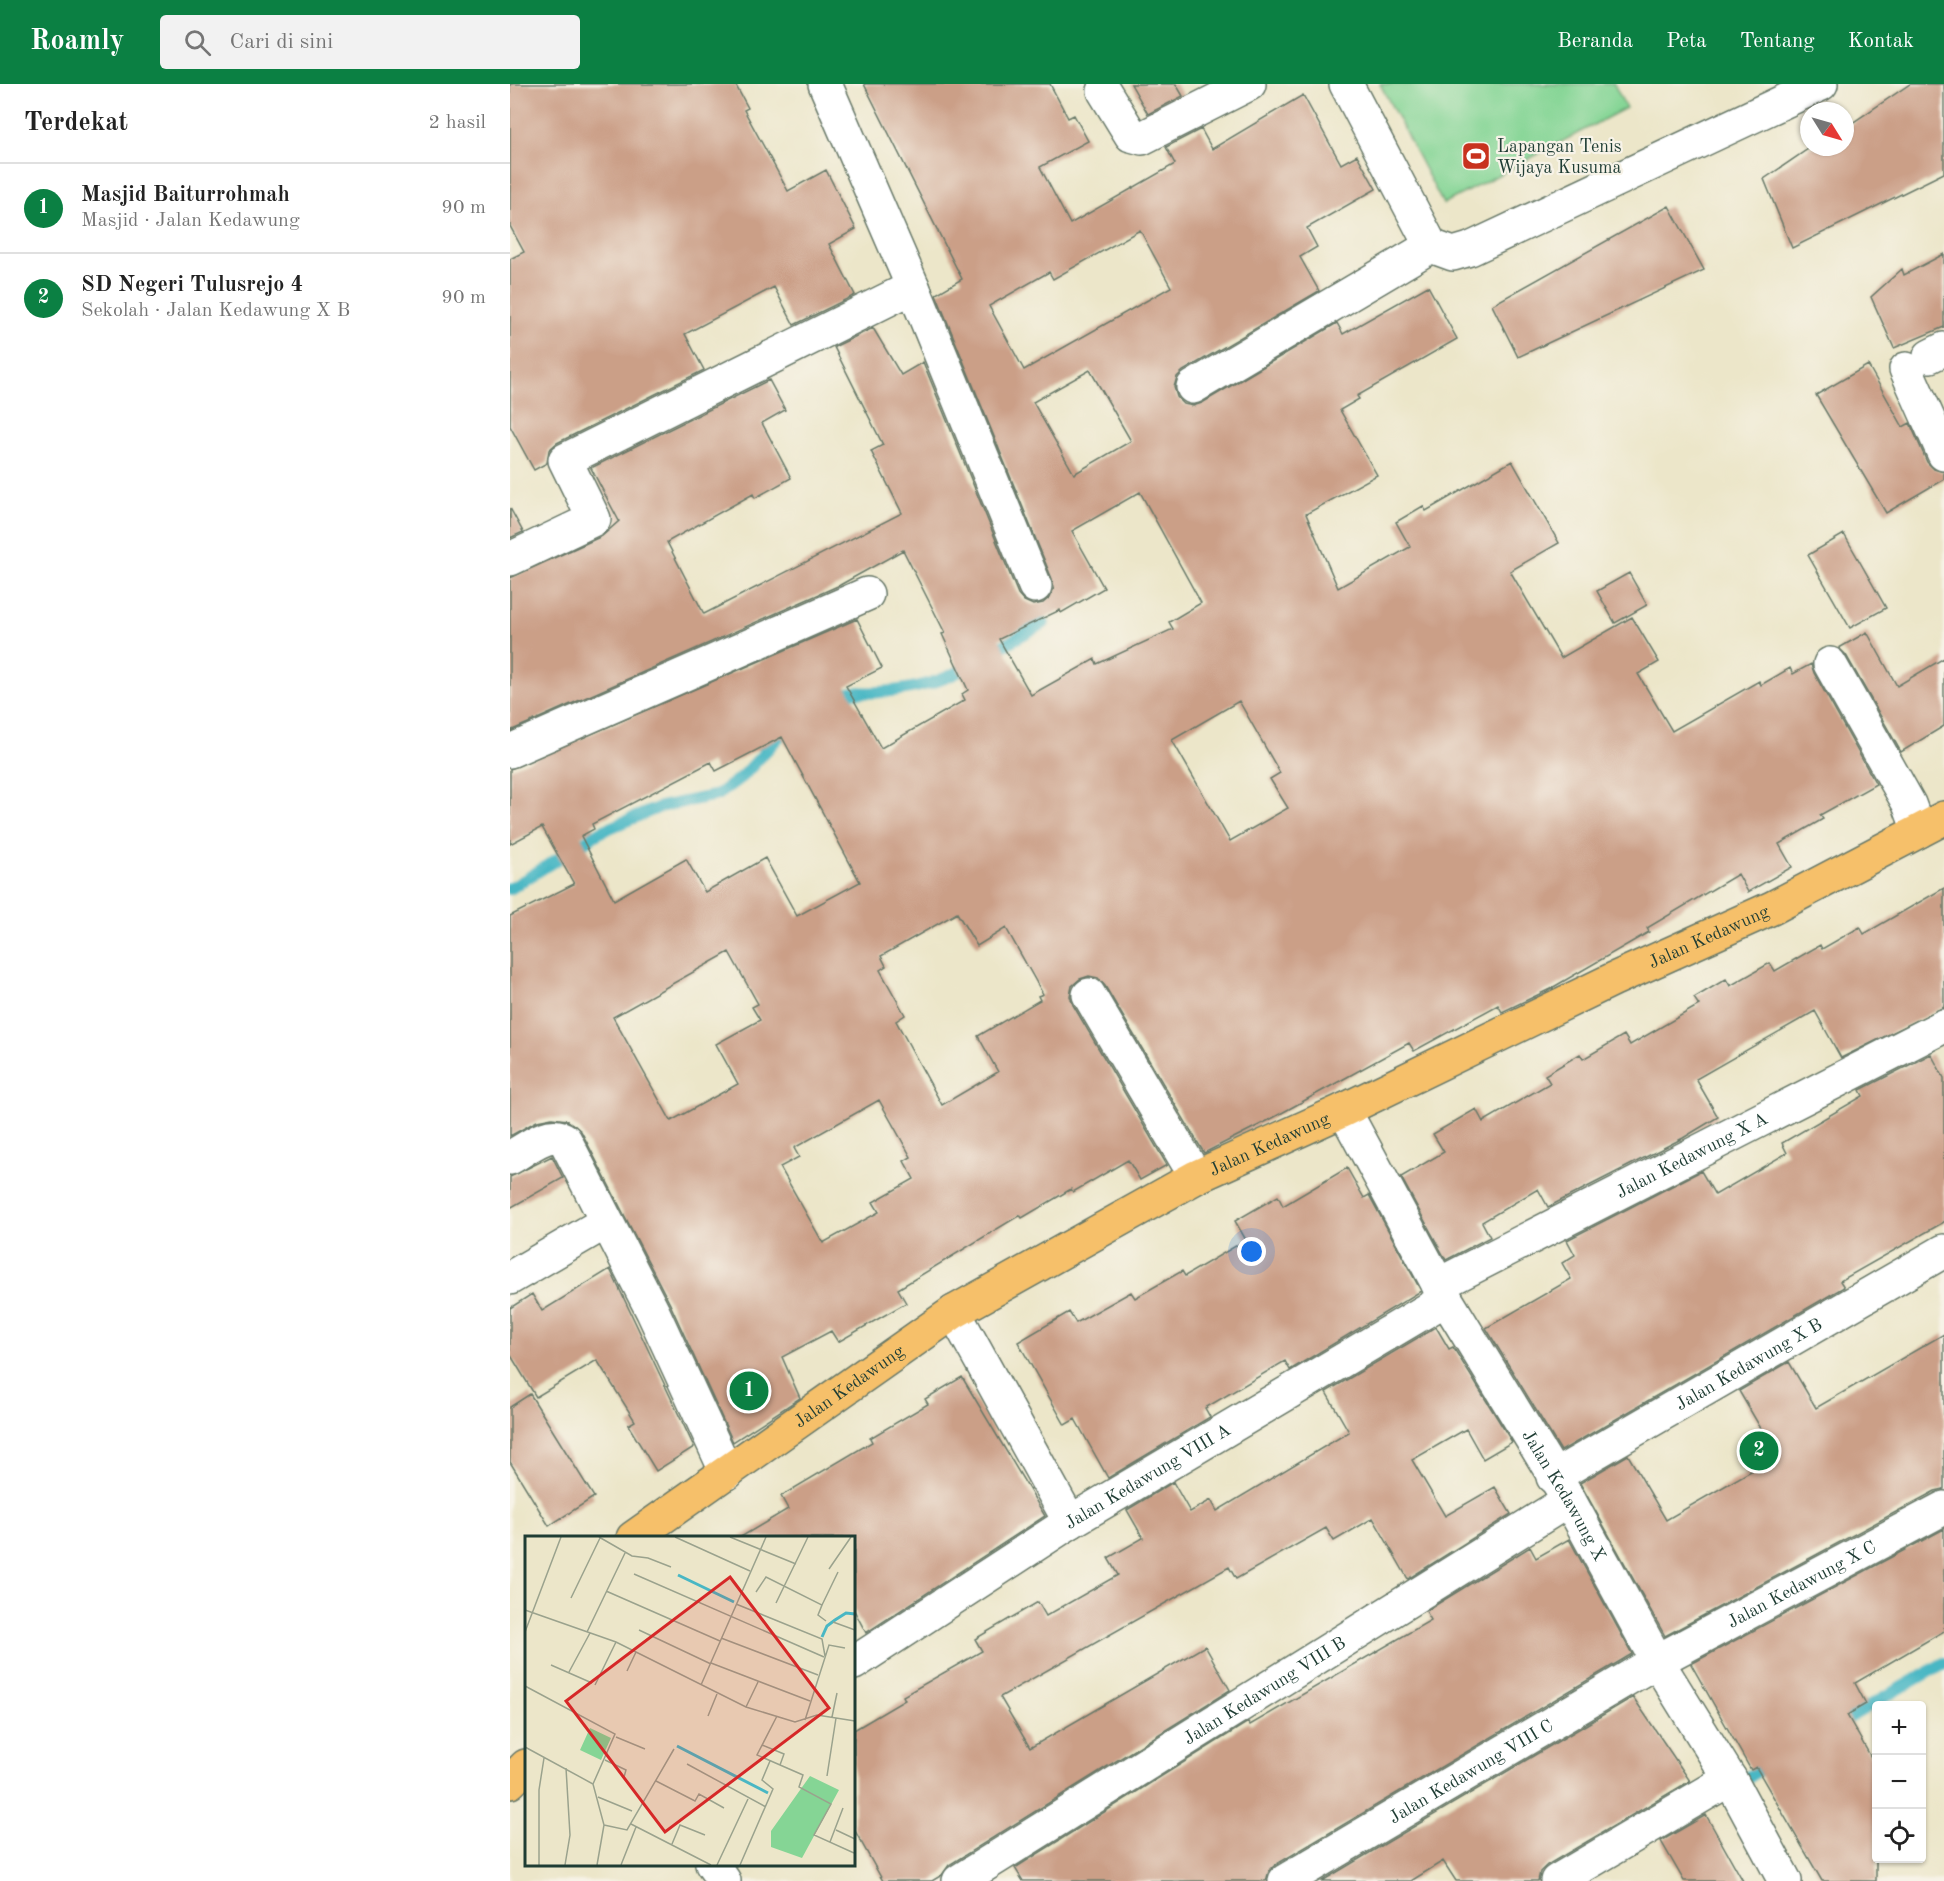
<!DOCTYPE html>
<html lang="id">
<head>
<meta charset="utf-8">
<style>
  body { margin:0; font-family:"Old Standard TT",serif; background:#f2f2f2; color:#222 }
  .controls { position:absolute; right:18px; bottom:18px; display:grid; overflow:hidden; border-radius:6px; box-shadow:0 2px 4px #0004 }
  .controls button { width:54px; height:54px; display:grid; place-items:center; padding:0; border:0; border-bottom:2px solid #e0e0e0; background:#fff; color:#222; font:30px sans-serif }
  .compass { position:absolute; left:1290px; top:18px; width:54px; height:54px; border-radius:50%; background:#fff; box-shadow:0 2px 4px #0004; rotate:127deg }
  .you { position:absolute; left:742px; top:1168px; width:21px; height:21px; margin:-15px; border:4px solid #fff; border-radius:50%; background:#1a73e8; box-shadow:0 0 0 9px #1a73e833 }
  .badge { display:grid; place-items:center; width:39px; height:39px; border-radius:50%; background:#0b8043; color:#fff; font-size:20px; font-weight:700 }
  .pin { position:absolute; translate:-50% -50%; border:3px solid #fff; box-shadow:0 2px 6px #0006 }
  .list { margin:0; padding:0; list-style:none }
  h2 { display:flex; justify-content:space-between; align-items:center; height:78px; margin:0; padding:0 24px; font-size:26px }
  h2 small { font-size:20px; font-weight:400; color:#767676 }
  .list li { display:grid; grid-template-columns:39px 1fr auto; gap:18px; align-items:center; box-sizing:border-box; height:90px; padding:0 24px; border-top:2px solid #e0e0e0 }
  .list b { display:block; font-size:22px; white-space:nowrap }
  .list p { margin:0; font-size:20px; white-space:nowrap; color:#767676 }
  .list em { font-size:20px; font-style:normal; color:#767676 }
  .icon { flex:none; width:33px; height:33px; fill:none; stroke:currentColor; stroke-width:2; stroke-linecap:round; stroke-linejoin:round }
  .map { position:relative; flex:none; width:1434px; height:1797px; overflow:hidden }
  header { display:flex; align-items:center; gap:36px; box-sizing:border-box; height:84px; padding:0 30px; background:#0b8043; color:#fff }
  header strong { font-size:28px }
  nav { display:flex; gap:33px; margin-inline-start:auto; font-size:21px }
  .search { width:420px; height:54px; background:#f2f2f2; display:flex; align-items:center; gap:15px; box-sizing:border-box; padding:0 21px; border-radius:6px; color:#767676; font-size:22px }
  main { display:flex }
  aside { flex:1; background:#fff }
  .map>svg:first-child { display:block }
</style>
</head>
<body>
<header>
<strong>Roamly</strong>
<div class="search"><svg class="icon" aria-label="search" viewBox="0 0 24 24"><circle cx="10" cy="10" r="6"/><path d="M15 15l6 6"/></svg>Cari di sini</div>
<nav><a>Beranda</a><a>Peta</a><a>Tentang</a><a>Kontak</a></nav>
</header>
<main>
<aside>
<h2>Terdekat<small>2 hasil</small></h2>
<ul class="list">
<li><span class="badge">1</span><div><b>Masjid Baiturrohmah</b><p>Masjid · Jalan Kedawung</p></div><em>90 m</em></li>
<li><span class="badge">2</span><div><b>SD Negeri Tulusrejo 4</b><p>Sekolah · Jalan Kedawung X B</p></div><em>90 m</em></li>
</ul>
</aside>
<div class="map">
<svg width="1434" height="1797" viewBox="0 0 1434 1797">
  <rect width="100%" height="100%" fill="#f7f3e8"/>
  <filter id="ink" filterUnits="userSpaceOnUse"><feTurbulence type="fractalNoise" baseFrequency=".0167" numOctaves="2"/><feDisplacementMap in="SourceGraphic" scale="12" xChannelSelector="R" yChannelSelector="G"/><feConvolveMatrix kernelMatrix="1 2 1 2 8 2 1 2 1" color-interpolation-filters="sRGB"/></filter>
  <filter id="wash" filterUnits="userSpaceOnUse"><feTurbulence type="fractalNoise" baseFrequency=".008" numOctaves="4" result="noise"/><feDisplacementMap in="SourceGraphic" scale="24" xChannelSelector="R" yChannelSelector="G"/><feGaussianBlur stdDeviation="1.35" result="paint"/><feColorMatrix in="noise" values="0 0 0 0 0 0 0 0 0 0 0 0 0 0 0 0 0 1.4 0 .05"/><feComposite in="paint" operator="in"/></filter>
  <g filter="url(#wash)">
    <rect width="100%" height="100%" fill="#ece6c9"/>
    <path fill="#85d595" stroke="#528964" stroke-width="1.5" d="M870,0H1104L1116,24L933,120Z"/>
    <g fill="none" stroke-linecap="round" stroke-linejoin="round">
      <path stroke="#49b7c4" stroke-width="12" d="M480,569L534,539
        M325,613C346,605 350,610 370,608C403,606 434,598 462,580
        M0,805L92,747L150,723L207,711L234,691L276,645
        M1326,1641L1434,1579
        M1236,1694L1262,1679"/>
    </g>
    <g id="blocks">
      <path fill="#cb9f87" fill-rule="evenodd" d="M0,0H225L238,24L234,26L278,107L316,86L346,145L319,160L345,211L284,241L264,203L175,250L194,286L47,359L39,366L37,379L24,386L0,342V175L14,168L0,142Z
        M354,0H540L558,34L564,31L578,57L530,83L560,140L665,80L656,63L691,45L702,65L793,11L831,80L847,71L866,105L797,144L807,163L790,173L809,207L673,287L667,293L664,303L667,313L674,320L683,322L692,319L827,239L833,250L918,202L947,255L847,312L849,315L830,326L867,391L796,430L828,504L900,463L886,438L913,422L916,427L1002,377L1049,459L1000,487L1051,574L1122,533L1149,578L1128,590L1162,647L1249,597L1251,601L1280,584L1283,590L1301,580L1304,589L1366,700L1310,731L1313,735L1269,760L1282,783L1238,808L1228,790L1137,844L1139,848L1040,905L992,928L988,921L904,967L899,959L759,1036L694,1069L595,902L588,894L579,892L570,895L562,902L560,912L563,921L657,1081L630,1096L618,1076L563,1108L561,1105L512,1134L510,1131L388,1205L396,1219L328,1258L321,1247L272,1273L290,1314L223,1358L160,1220L71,1047L57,1036L42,1034L27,1037L0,1052V832L64,800L32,743L0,760V685L347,535L372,584L336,602L371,664L455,616L452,610L458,606L432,550L435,549L393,466L330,501L0,647V494L92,452L109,437L81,384L259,296L275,326L252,339L281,394L245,414L243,410L157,458L194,530L392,429L361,367L373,361L324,263L363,244L391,291L413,278L508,510L514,517L523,521L533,519L540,513L544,504L542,495L426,210L452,195ZM630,146L661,203L514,286L479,222L539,188L543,195ZM580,286L621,357L564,390L523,318ZM630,408L691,519L659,538L663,545L587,580L585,575L521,611L489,555L550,526L551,529L594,504L562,447ZM729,617L770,689L760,695L778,724L720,757L662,656ZM272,653L350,798L287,832L255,774L195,808L176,775L104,816L71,752L84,745L82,740L201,678L206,687ZM447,829L467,862L496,844L533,910L528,912L530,916L468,952L488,988L432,1021L386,937L395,931L370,886L376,882L371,872ZM219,868L248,920L242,923L250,936L206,960L228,1000L161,1037L103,933ZM369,1016L401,1073L394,1077L404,1095L363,1118L369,1128L313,1159L270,1083L289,1073L284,1064Z
        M621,0H666L673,12L638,30Z
        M1400,0H1434V89L1282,164L1254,95L1301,63H1335V44Z
        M1159,122L1194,186L1008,273L982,221Z
        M1434,170V243L1384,264L1361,213L1392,185L1394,191Z
        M1358,281L1393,343L1400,339L1417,378L1424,385L1434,388V395L1376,429L1306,311Z
        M0,424L13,448L0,454Z
        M1334,450L1376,524L1340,544L1298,471Z
        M1119,489L1137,521L1105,539L1087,507Z
        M1357,548L1387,602L1434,574V642L1391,668L1336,571L1329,564Z
        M1434,804V923L1331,974L1305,927L1186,995L1208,1033L1173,1054L1038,1123L1028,1105L972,1138L980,1153L936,1176L891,1093L934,1068L923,1050L966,1025L973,1038L1040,999L1035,991L1070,970L1073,975L1114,951L1120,961L1189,921L1184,914L1216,895L1220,902L1260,879L1265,887L1310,861L1312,865L1350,843L1354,850Z
        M1421,970L1434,994V1138L1330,1197L1334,1203L1051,1367L976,1244L1061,1195L1052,1179L1065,1171L1057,1156L1191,1087L1205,1111L1277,1069L1272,1059L1353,1012L1350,1006Z
        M42,1072L53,1094L0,1124V1093Z
        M837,1084L854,1114L859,1111L911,1207L780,1286L775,1277L695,1324L700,1333L598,1394L565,1335L555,1341L508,1258L559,1228L566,1239L621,1208L625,1214L672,1187L675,1192L736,1156L725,1137L768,1112L773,1122Z
        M100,1185L184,1363L146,1387L118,1341L125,1337L87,1276L26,1313L0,1270V1224L22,1210L32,1227Z
        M926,1243L939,1265L943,1263L1002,1358L973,1375L956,1345L902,1376L935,1432L985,1403L1001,1430L898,1495L863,1434L824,1457L816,1444L726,1495L719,1483L490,1613L520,1664L695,1562L720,1606L439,1781L432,1791L422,1797H373L344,1745V1646L395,1616L393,1612L472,1567L465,1555L528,1518L536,1532L608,1491L598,1474L633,1454L617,1426L663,1398L680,1428L701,1416L707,1427L839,1348L816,1308Z
        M1434,1250V1405L1425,1407L1155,1552L1070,1399L1118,1371L1156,1436L1267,1372L1229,1307L1279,1278L1306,1324Z
        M452,1293L535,1432L356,1549L344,1526V1454H229L278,1425L271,1412L362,1358L360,1354L418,1320L415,1315Z
        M20,1310L84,1413L39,1442L0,1378V1323Z
        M1434,1445V1547L1345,1599L1356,1620L1337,1631L1366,1682V1797H1312L1246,1683L1241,1686L1181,1580Z
        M1059,1455L1122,1570L765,1781L759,1787L756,1797H513L505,1784L738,1638L740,1641L921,1536L916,1527L1020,1463L1026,1474Z
        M1123,1613L1180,1697L1037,1781L1030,1788L1028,1797H946L933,1777L901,1797H812Z
        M1196,1731L1233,1797H1174L1151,1757Z"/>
    </g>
  </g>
  <g filter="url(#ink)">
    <use href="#blocks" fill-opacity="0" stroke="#677868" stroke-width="1.5"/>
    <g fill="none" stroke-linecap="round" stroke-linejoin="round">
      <g stroke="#677868" stroke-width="36">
        <g id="minor">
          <path d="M315,0L403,203L525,502"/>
          <path d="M836,0L921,162L943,170L960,165L1311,0"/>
          <path d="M594,7L621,51L632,54L739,0"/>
          <path d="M1420,272L1434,265"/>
          <path d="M1396,285L1434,370"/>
          <path d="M683,303L921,162"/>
          <path d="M0,475L84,435L55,376L403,203"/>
          <path d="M1320,580L1399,720L1409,747"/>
          <path d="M0,667L357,510"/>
          <path d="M579,911L686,1093"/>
          <path id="s1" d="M834,1026L936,1215L1059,1416L1147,1577L1220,1695L1275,1797"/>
          <path d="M0,1074C15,1066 39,1044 55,1056L143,1228L217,1389"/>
          <path d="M0,1194L96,1138"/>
          <path id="s2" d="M928,1201L1434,942"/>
          <path d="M444,1228L560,1438"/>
          <path id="s3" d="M1043,1393L1434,1167"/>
          <path id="s4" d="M344,1579L560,1438L936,1215"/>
          <path d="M202,1780L214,1797"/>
          <path id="s5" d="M449,1797L1059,1416"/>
          <path id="s6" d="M775,1797L1147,1577L1434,1424"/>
          <path d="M1047,1797L1220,1695"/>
        </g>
      </g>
      <g stroke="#677868" stroke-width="36">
        <g id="major">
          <path id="s7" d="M123,1454L444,1228L686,1093L834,1026L1104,895L1262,824L1434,734"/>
          <path d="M0,1698L16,1682"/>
        </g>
      </g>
      <use href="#minor" stroke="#fff" stroke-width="33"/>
      <use href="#major" stroke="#f6c06b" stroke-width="33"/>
    </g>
  </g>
  <defs>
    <g id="stadium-square" transform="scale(1.5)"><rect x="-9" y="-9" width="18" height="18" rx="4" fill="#c8321e" stroke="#f7f3e8"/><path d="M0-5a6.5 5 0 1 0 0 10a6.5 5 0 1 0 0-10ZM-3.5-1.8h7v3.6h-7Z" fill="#fff"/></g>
  </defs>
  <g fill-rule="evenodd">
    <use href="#stadium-square" x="966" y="72"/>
  </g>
  <g text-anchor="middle" stroke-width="4.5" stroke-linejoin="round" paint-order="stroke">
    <g font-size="18" fill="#1f3d34" stroke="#f7f3e8" text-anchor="start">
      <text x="987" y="68">Lapangan Tenis<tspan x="987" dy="21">Wijaya Kusuma</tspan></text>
    </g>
    <g font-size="18" fill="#1f3d34" stroke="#f7f3e8">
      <text dy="6" stroke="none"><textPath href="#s7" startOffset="1236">Jalan Kedawung</textPath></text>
      <text dy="6" stroke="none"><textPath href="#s7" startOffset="750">Jalan Kedawung</textPath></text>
      <text dy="6" stroke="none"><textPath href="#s2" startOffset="285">Jalan Kedawung X A</textPath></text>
      <text dy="6" stroke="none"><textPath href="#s3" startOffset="226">Jalan Kedawung X B</textPath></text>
      <text dy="6" stroke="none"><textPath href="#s7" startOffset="264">Jalan Kedawung</textPath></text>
      <text dy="6" stroke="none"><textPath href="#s4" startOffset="348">Jalan Kedawung VIII A</textPath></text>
      <text dy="6" stroke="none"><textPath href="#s1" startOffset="444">Jalan Kedawung X</textPath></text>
      <text dy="6" stroke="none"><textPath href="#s6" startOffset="596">Jalan Kedawung X C</textPath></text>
      <text dy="6" stroke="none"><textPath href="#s5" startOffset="360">Jalan Kedawung VIII B</textPath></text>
      <text dy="6" stroke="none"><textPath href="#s6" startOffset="216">Jalan Kedawung VIII C</textPath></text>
    </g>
  </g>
  <g transform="translate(15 1452)">
    <rect width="330" height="330" fill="#ece6c9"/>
    <path d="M65,192L86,202L76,224L55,214ZM285,240L314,254L277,322L246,311V295Z" fill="#85d595"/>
    <path fill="none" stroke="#49b7c4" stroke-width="3" d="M153,39L209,66M297,101L302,90L310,84L321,77L330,78M152,210L243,257"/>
    <path fill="none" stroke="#9aa28d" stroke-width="1.5" d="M74,1L107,20L123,22L146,31M150,1L225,35M205,1L271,28M304,33L326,1M109,38L299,121M81,55L195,105M231,56L241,41L297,69L293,79L301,85M46,62L75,2M251,67L283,1M211,68L297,103L300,120M297,69L313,36M0,74L91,106L221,171L270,186L292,179L330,185M308,86L330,94M114,94L186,128M0,96L36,1M62,96L100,17M196,102L293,139M186,127L285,165M26,129L67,147M102,135L111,116M44,136L65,97M70,149L91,106M176,149L241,1M0,150L90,198L68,248M221,171L233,146M183,180L192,158M252,180L232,219L278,239L274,251L306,268L289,299L329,317M307,181L312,157M280,184L304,109L320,112M91,201L120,213M237,209L259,218L255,229M0,211L68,248L79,289L72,329M80,224L101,234L99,241M162,228L241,271M302,240L311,182M131,245L170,265L174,258L199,272M73,261L107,275M106,288L186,329M79,289L102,294L149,213M311,294L330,303M305,306L318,272M147,308L155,289L180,299M14,329V254L19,222M40,329L45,299L41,232M96,329L111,291M192,329L223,263M215,329L248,253L237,244L245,225"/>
    <path fill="#d62828" fill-opacity="0.15" stroke="#d62828" stroke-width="3" d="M205,41L304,172L140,296L41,165Z"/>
    <rect width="330" height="330" fill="none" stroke="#1f3d34" stroke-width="3"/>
  </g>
</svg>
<div class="controls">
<button>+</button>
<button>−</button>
<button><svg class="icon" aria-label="locate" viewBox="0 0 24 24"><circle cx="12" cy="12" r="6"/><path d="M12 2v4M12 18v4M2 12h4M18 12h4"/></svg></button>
</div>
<svg class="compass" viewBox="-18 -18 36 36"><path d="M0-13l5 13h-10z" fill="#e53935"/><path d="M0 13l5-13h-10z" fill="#767676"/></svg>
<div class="you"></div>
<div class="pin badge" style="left:239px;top:1307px">1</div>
<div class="pin badge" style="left:1249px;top:1367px">2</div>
</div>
</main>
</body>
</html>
